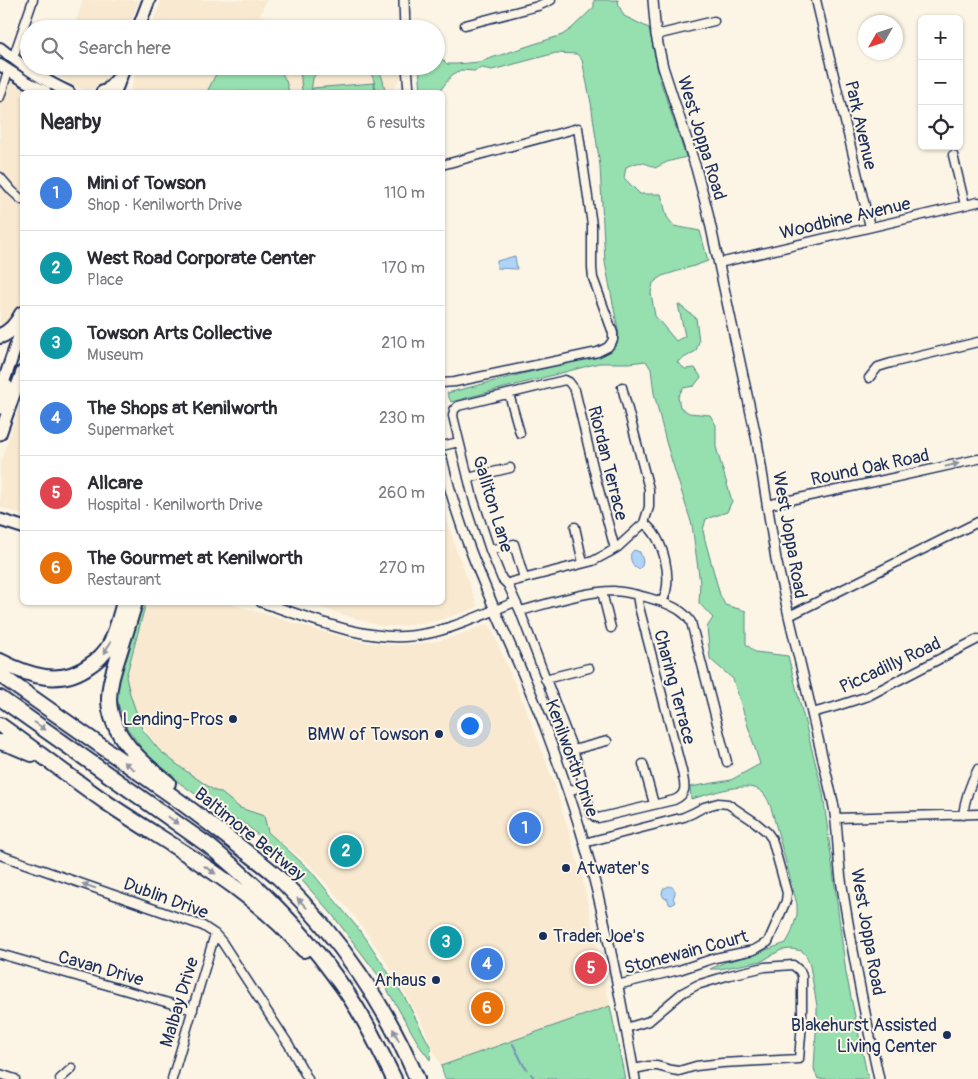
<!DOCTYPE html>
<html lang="en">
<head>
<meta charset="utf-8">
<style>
  body { margin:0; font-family:Pangolin,sans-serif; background:#f7f7f7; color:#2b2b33 }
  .controls { position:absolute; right:15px; top:15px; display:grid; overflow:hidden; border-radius:8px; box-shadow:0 1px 4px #0004 }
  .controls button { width:45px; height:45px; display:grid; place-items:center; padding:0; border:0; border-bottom:1px solid #e1e1e2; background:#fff; color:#2b2b33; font:25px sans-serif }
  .compass { position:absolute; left:858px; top:15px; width:45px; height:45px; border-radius:50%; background:#fff; box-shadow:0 1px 4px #0004; rotate:231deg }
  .you { position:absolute; left:469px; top:725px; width:18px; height:18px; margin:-12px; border:4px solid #fff; border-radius:50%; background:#1a73e8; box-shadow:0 0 0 8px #1a73e833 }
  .badge { display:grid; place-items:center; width:32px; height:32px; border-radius:50%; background:#111827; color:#fff; font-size:16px; font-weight:700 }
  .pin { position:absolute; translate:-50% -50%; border:2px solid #fff; box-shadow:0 1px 5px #0006 }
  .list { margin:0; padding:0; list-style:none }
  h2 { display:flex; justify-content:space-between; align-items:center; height:65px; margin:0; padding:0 20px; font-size:21px }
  h2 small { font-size:16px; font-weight:400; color:#7c7c81 }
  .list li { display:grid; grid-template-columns:32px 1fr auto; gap:15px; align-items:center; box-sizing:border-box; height:75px; padding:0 20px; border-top:1px solid #e1e1e2 }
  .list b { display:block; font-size:19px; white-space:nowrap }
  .list p { margin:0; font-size:16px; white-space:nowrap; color:#7c7c81 }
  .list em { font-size:16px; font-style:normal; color:#7c7c81 }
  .icon { flex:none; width:28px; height:28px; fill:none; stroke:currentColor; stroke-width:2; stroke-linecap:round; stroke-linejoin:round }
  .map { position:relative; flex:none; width:978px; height:1079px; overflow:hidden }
  .search { position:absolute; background:#fff; box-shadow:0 1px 4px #0004; left:20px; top:20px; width:425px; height:55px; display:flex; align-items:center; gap:12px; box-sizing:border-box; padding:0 18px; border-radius:28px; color:#7c7c81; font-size:19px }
  .panel { position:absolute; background:#fff; box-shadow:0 1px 4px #0004; left:20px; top:90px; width:425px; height:515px; border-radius:8px }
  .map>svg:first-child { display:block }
</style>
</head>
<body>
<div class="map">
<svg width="978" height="1079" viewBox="0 0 978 1079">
  <rect width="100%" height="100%" fill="#fcf5e5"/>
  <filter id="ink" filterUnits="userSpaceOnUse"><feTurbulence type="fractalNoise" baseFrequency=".02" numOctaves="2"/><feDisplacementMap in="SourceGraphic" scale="10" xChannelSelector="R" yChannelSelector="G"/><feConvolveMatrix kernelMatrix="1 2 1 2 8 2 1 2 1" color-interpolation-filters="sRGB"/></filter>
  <g filter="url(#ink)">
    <path fill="#f8e9d0" d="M83,0H139L128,29H73Z
      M161,0H266L260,15L309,29H151Z
      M60,66H115L110,81L88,90L72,85L57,75Z
      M138,66H408L394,88L395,92H130Z
      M0,75L28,92H22V298L14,319L0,330Z
      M22,398V514L3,508L0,506V465Z
      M443,508L456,549L478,607L441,620L401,626H381L304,603L442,602Z
      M148,603H228L333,635L363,642L393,645L418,644L439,641L459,635L487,624L490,626L531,722L555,786L581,873L610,1006L441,1066L421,1021L381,953L355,917L311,866L253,820L159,751L136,714L129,696L126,678Z"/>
    <path fill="#96dfae" stroke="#588786" d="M594,0H618L619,6L624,16L649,28L660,80L686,157L667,162L655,168C643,161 639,161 626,167L624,178L640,194H661L667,217L674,226L700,231L708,261L694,266L662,276L653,283L651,293L655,316L676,341L685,336L678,304L696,318L699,341L696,351L677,362L685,369L695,368L701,377L694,386L683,388L678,397L680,407L689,413L710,415L716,425V447L732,501L727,512L706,519L703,530L705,540L720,595L725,605L746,611V644L755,652L788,656L823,793L846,973L868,1079H818L814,1069L817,1016V1006L810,966L806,955L802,951L792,949L781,950L762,961L720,969H710L725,962L746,957L786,943L791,934L797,915V904L772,811C770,805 768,798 763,793C750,778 708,795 691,799L690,787L731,780L760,764L733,679L710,659L707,627L713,618L699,603L700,583L692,525L666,442L654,393L651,369L646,361L629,363H599L451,402L447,393L597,355C610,351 615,348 619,335L605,262L600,166L591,103L582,60L577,54L556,53L492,70L482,68L474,71L461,70L452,75L439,92H421L419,66H436V53L447,64H457L479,62L562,35L571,29L594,7Z
      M220,66H278L286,81L289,92H207Z
      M300,66H322L313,78L311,92H302Z
      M365,66H377C382,75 384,83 385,92H376C375,82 373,74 365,66Z
      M374,83L375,92H313V88Z
      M142,603H146L126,677L130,694L142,729L159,750L183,769L215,791L220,792L240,808L264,816L268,832L310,870L365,937L405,998L431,1048L430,1060L421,1048L381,979L331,913L288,865L258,835L244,823L225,815L154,765L127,728L119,707L115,689Z
      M610,1006L625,1079H445L441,1066Z"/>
    <path fill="#aed4f7" stroke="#7392ba" d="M515,256L517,269L497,268V261Z
      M634,550L640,552L643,561L642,566L639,569L634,567C631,561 628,554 634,550Z
      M669,886C675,887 677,893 673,898L675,902L672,905L669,904L668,899L664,898L662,894L663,889Z"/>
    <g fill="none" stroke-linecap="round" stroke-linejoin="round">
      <path stroke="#7392ba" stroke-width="2" d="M513,1044L524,1066L527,1069
        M531,1074L535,1079"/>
      <g stroke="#1b2f5e" stroke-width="11">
        <path id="minor" d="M816,0L870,227
          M465,25L538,6L551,0
          M656,35L714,21
          M13,58L33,0
          M0,97L8,71
          M953,155L965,205
          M442,165L578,128L592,225V268L593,278L613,333V340L608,347L598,352L455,382L442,383
          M0,177L12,191L22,200
          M719,263L978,202
          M869,378L878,367L891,363L978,342
          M509,394L520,433
          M442,446L459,442
          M468,478L510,468
          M767,505L879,481L978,459
          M644,523C664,538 674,580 662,602C674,607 684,611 691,622L727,762
          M575,527L583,563
          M615,549L595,475L575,390L569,382L565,380L458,406L454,410L453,416L473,498L490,550L502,579L508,585L520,611L573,750L579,768L591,813L595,817L598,818L674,800C689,794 684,783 682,771L639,607L637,595
          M490,550L514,544L524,578
          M508,585L511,582L593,561L608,553L618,547L644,523L649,507V489L622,387
          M602,592L611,628
          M495,610L515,602
          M520,611C547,604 585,591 614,591C630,592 647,597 662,602
          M789,616L978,522
          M545,679L589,668
          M812,713L834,707L868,696L978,639
          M573,750L607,741
          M643,764L654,804
          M568,791L584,786
          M963,815C965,798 970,784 978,769
          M836,818L978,814
          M584,843L684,817L693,813L704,807L718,803L728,804L755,822L767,832L772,839L787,893L786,901L768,942L754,950L715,958L679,970L617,985
          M0,855L203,926L215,934L222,942L289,1045L308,1079
          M0,954L193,1010
          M626,1028L649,1021L682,993L697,985L730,975L765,967L793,965L800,971L802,976V1023L799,1059L722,1063L696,1066L679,1071L672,1070L657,1066H649L634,1069
          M0,1074L15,1079
          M60,1079L72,1068
          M172,1079L215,934"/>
      </g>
      <g stroke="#1b2f5e" stroke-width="12">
        <path id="tertiary" d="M404,0L405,29
          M653,0L656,35L663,67L696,168L707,209L757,441L776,559L789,616L833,802C839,830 837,858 842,886C852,951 865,1015 879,1079
          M407,66L409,92
          M442,458C463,552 510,638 545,727C559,765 573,803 584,842C606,919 621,1000 635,1079
          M261,602C308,617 362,641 411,636C441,633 468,621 495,610"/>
      </g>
      <g stroke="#1b2f5e" stroke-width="14">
        <path id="secondary" d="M0,48C21,65 44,81 69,92
          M0,65L25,81L46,92"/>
      </g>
      <g stroke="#1b2f5e" stroke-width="15">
        <path id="primary" d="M138,29L149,0
          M40,90L44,92
          M102,92L107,90L118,78
          M115,92L125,66
          M0,392L22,328
          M0,408L7,386
          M0,434L22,372
          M0,520L22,527"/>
      </g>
      <g stroke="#1b2f5e" stroke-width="18">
        <path id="motorway" d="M0,336C11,332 17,324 22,314
          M135,602C130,619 125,635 120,651C115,667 109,683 109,700C110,735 142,763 168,783
          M0,661C29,676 61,687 90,665C98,660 104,654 109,646C116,633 120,617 124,602
          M0,675C53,712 105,749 158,786C186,805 213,826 240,847C254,858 269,868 281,880C338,936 386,1005 417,1079
          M0,698L209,846C259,886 303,931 340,983C362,1013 378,1046 394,1079
          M0,725C37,751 72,779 110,805C176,849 252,889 304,950
          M0,742L13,746L32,754"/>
      </g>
      <use href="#minor" stroke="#fcf5e5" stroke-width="8"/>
      <use href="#tertiary" stroke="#fcf5e5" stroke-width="9"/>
      <use href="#secondary" stroke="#fcf5e5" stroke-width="10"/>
      <use href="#primary" stroke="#fcf5e5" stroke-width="11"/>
      <use href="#motorway" stroke="#fcf5e5" stroke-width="14"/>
    </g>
    <defs><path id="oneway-solid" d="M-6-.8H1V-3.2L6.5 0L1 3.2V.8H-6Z" transform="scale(1.25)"/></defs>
    <g fill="#8c92a2">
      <use href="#oneway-solid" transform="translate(952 465) rotate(-13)"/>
      <use href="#oneway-solid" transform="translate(107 648) rotate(122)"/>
      <use href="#oneway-solid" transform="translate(40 726) rotate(35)"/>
      <use href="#oneway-solid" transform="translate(129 766) rotate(-145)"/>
      <use href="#oneway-solid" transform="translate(173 820) rotate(35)"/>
      <use href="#oneway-solid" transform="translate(210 870) rotate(34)"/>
      <use href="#oneway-solid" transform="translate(89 886) rotate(-161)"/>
      <use href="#oneway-solid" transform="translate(302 903) rotate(-134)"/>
      <use href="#oneway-solid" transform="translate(396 1035) rotate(-117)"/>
    </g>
  </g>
  <g fill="#1b2f5e" stroke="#fcf5e5" stroke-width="2">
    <circle cx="233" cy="719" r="5"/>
    <circle cx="439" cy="734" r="5"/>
    <circle cx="566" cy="868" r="5"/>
    <circle cx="543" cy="936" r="5"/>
    <circle cx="436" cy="980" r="5"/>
    <circle cx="947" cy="1035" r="5"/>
  </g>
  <g text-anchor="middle" stroke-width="4" stroke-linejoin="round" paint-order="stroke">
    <g font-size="18" fill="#1b2f5e" stroke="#fcf5e5">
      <text transform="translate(861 125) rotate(77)" y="6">Park Avenue</text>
      <text transform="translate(702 138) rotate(73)" y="6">West Joppa Road</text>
      <text transform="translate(845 218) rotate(-13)" y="6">Woodbine Avenue</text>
      <text transform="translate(608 463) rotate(76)" y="6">Riordan Terrace</text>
      <text transform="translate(870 467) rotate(-12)" y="6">Round Oak Road</text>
      <text transform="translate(493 504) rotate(73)" y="6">Galliton Lane</text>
      <text transform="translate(790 535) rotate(80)" y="6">West Joppa Road</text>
      <text transform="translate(890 665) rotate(-25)" y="6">Piccadilly Road</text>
      <text transform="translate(675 687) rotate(75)" y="6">Charing Terrace</text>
      <text transform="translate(572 758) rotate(70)" y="6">Kenilworth Drive</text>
      <text transform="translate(250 834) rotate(39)" y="6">Baltimore Beltway</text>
      <text transform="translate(166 898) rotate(20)" y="6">Dublin Drive</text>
      <text transform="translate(868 932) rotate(80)" y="6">West Joppa Road</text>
      <text transform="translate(686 952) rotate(-15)" y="6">Stonewain Court</text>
      <text transform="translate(101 968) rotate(16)" y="6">Cavan Drive</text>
      <text transform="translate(179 1002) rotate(-73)" y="6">Malbay Drive</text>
    </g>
    <g font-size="18" fill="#1b2f5e" stroke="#fcf5e5" text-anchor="end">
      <text x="223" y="725">Lending-Pros</text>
      <text x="429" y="740">BMW of Towson</text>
      <text x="576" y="874" text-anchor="start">Atwater's</text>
      <text x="553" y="942" text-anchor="start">Trader Joe's</text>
      <text x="426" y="986">Arhaus</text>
      <text x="937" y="1031">Blakehurst Assisted<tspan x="937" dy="21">Living Center</tspan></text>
    </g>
  </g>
</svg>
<div class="controls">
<button>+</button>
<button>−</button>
<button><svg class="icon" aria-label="locate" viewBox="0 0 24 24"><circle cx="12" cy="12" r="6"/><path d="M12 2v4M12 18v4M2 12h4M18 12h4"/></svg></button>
</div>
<svg class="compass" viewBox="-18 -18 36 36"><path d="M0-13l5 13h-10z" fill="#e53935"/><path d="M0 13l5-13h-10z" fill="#7c7c81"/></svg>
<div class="you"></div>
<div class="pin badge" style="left:525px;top:828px;background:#3f7fe0">1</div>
<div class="pin badge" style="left:346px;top:851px;background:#0f9aa8">2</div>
<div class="pin badge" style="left:446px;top:942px;background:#0f9aa8">3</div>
<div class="pin badge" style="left:487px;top:964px;background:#3f7fe0">4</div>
<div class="pin badge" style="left:591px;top:968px;background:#e0444e">5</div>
<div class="pin badge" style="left:487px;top:1008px;background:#e8710a">6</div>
<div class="search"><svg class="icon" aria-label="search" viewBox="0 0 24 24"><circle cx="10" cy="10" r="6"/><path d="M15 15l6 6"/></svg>Search here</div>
<section class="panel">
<h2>Nearby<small>6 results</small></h2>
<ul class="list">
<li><span class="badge" style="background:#3f7fe0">1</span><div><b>Mini of Towson</b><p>Shop · Kenilworth Drive</p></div><em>110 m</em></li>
<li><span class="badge" style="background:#0f9aa8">2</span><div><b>West Road Corporate Center</b><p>Place</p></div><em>170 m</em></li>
<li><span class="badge" style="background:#0f9aa8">3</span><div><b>Towson Arts Collective</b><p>Museum</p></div><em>210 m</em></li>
<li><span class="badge" style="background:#3f7fe0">4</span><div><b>The Shops at Kenilworth</b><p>Supermarket</p></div><em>230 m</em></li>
<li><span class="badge" style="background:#e0444e">5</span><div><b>Allcare</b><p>Hospital · Kenilworth Drive</p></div><em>260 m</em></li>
<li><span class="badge" style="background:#e8710a">6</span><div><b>The Gourmet at Kenilworth</b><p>Restaurant</p></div><em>270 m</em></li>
</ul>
</section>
</div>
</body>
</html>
